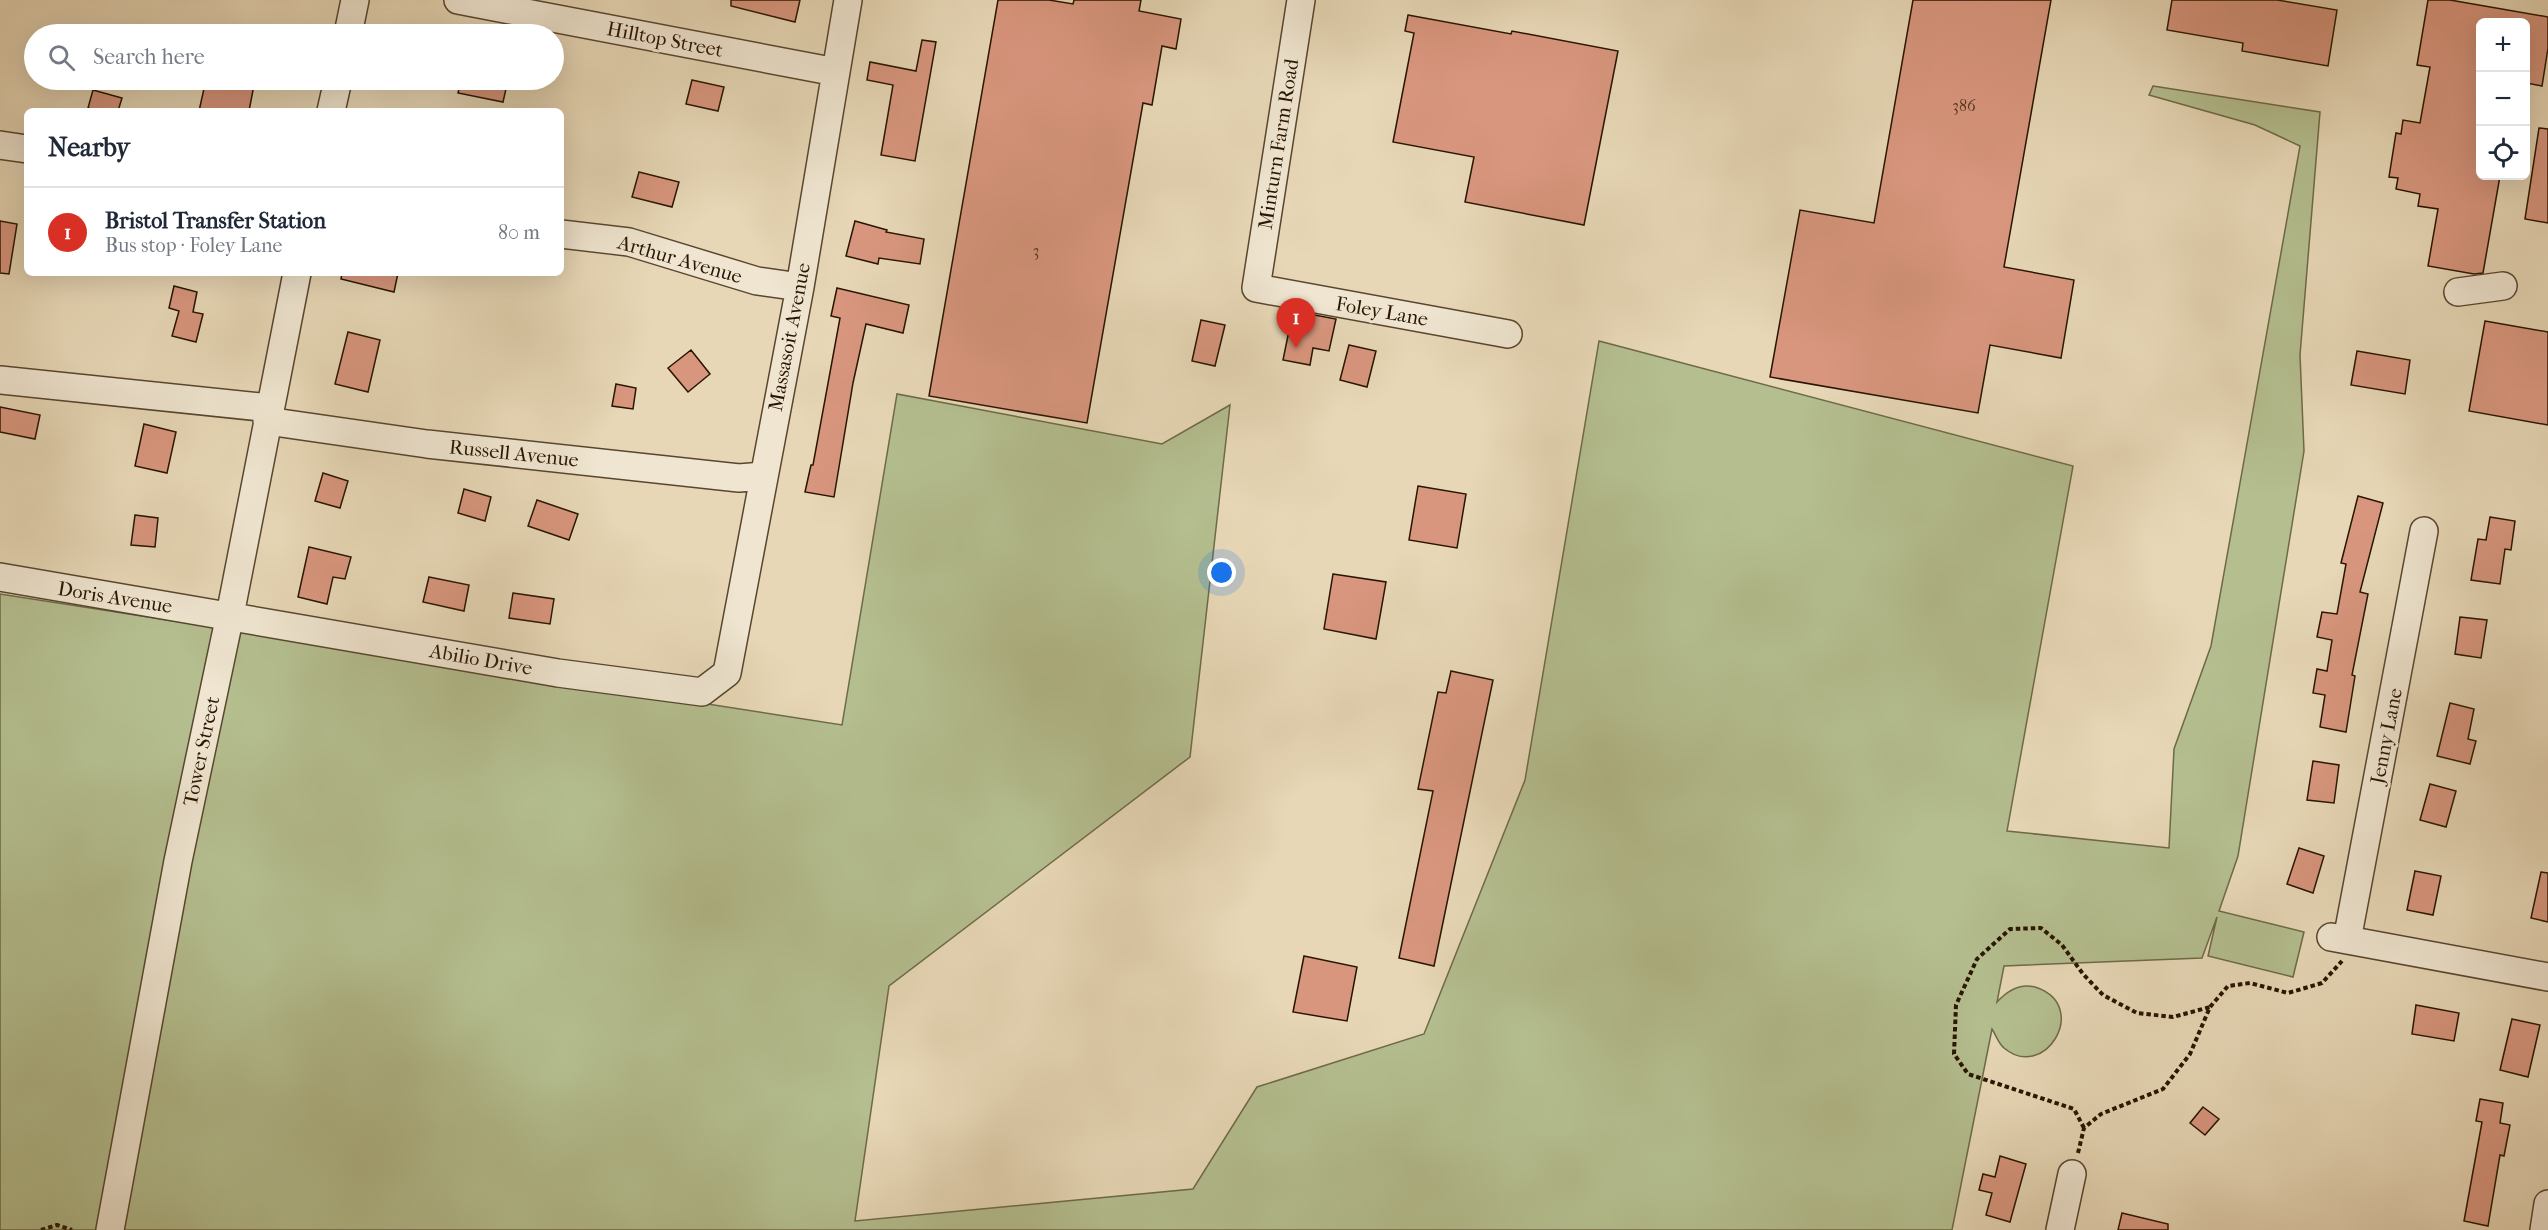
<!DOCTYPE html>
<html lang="en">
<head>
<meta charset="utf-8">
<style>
  body { margin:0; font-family:"IM FELL French Canon",serif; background:#f2f2f3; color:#1f2937 }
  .controls { position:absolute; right:18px; top:18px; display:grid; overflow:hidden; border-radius:9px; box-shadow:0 6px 24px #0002 }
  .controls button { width:54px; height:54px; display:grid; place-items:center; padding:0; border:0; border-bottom:2px solid #e0e1e3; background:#fff; color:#1f2937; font:30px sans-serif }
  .you { position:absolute; left:1222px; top:573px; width:21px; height:21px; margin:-15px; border:4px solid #fff; border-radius:50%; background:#1a73e8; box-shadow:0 0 0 9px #1a73e833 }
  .badge { display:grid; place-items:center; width:39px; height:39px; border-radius:50%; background:#d93025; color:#fff; font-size:20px; font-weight:700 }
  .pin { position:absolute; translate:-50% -50px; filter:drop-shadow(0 2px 3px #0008) }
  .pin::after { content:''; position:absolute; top:32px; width:21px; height:18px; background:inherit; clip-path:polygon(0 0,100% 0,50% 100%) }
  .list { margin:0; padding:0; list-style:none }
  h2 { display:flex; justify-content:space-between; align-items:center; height:78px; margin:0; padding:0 24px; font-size:26px }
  h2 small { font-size:20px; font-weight:400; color:#747a83 }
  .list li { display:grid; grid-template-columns:39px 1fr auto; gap:18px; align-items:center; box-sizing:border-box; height:90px; padding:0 24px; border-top:2px solid #e0e1e3 }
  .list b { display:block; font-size:22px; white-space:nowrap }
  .list p { margin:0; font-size:20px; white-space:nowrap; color:#747a83 }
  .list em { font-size:20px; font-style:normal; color:#747a83 }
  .icon { flex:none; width:33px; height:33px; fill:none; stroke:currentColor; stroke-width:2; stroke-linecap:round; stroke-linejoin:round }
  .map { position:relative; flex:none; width:2548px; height:1230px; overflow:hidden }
  .search { position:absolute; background:#fff; box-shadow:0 6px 24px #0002; left:24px; top:24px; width:540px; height:66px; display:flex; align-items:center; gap:15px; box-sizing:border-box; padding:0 21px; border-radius:33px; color:#747a83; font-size:22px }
  .panel { position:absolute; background:#fff; box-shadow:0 6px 24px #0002; left:24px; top:108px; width:540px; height:168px; border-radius:9px }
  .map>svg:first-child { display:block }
</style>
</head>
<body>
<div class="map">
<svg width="2548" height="1230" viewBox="0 0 2548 1230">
  <rect width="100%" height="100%" fill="#e7d7b6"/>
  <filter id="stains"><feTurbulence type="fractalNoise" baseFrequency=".00333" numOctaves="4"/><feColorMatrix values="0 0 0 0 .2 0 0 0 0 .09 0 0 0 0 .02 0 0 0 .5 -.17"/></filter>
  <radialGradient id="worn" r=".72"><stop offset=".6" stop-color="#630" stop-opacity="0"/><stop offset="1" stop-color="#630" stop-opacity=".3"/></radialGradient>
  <path fill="#b4be8f" stroke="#6e6a48" stroke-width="1.5" d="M2153,86L2320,112L2300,355L2304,451L2238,856L2219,911L2304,932L2293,977L2208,956L2217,917L2202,958L2004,966L1997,1002C2008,990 2022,982 2038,988C2090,1008 2044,1082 2004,1048C1998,1043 1996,1035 1992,1029L1952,1230H0V594L842,725L897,394L1162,444L1230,405L1190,757L889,986L855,1221L1193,1189L1257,1087L1424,1034L1525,780L1599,341L2073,466L2007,831L2169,848L2174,749L2211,646L2300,146L2255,125L2149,95Z"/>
  <path fill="#d8967e" stroke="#281501" stroke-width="1.5" d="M731,0H800L795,22L731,6Z
    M998,0H1049L1073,4L1074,0H1141L1139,11L1181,19L1176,49L1162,46L1152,105L1143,103L1087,423L929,396Z
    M1913,0H2051L2004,267L2074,280L2061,358L1990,345L1978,413L1770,377L1800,210L1874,223Z
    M2172,0H2277L2337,10L2328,66L2242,51L2243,43L2167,30Z
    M2428,0H2450L2548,17V48L2542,86L2526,83V22H2481V176H2500L2483,273L2474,274L2428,266L2438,209L2418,206L2420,194L2396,189L2398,178L2389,177L2396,133L2401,134L2403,120L2420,123L2430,67L2417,65Z
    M1408,15L1511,34L1512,31L1618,51L1584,225L1465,202L1474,157L1393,142L1414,33L1405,31Z
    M922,40L936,42L915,161L881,155L893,85L867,80L870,62L916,71Z
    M224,80L254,85L249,111H199L205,84L222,87Z
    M461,80H508L503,102L458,93Z
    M692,80L724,87L718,111L686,104Z
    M93,90L122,98L118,111H98L88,108Z
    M2539,128L2548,129V223L2525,219Z
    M639,172L679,182L672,207L632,197Z
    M0,221L17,224L9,274L0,273Z
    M855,221L887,230L886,232L924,239L920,264L879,258L878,264L846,256Z
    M342,273H398L394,292L341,279Z
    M174,286L197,292L193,312L203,314L196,342L172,336L179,311L169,308Z
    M837,288L909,305L903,333L866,324L853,383L834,497L805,492L811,465H813L840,318L831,316Z
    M1293,311L1336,319L1329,351L1313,348L1310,365L1283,360Z
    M1201,320L1225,325L1215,366L1192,361Z
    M2485,321L2548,332V425L2469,411Z
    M348,332L380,340L368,392L335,384Z
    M1349,345L1376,351L1367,387L1340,380Z
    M691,350L710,374L688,392L668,368Z
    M2357,351L2410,360L2405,394L2351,385Z
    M616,384L636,388L633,409L612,406Z
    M0,407L40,415L35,439L0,432Z
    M144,424L176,432L167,473L135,466Z
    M323,473L348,481L340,508L315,501Z
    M1418,486L1466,494L1457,548L1409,540Z
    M464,489L491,497L485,521L458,513Z
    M2358,496L2383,503L2360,592L2368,594L2352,675L2355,676L2346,732L2320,727L2325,695L2313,693L2317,669L2327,671L2332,640L2317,637L2322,612L2337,614L2346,564L2341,563Z
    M537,500L578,514L569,540L528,526Z
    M135,515L158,518L155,547L131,545Z
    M2490,517L2515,521L2511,550L2505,549L2500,584L2471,580L2478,539L2486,540Z
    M309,547L351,557L345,579L333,577L327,604L298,597Z
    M1333,574L1386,582L1376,639L1324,629Z
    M429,577L469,585L464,611L423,602Z
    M513,593L554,599L550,624L509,618Z
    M2460,617L2487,620L2481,658L2455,654Z
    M1451,671L1493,680L1434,966L1399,958L1433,791L1418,789L1438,692L1446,693Z
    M2450,703L2474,709L2468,739L2476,741L2470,764L2437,756Z
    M2313,761L2339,765L2334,803L2307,800Z
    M2430,784L2456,791L2446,827L2420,820Z
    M2299,848L2324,856L2313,893L2287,884Z
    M2415,871L2441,876L2433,915L2407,910Z
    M2541,872L2548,873V922L2531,918Z
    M1304,956L1357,967L1347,1021L1293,1012Z
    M2416,1005L2459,1013L2454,1041L2412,1034Z
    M2512,1019L2540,1025L2528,1077L2500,1070Z
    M2480,1099L2503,1103L2500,1123L2510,1125L2504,1156L2500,1155L2488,1226L2464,1221L2482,1122L2476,1121Z
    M2203,1107L2219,1119L2205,1135L2190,1123Z
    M2000,1156L2026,1164L2010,1222L1986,1215L1992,1193L1979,1190L1983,1174L1995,1177Z
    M2122,1213L2168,1224V1230H2118Z"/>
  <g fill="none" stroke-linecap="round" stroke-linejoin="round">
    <g stroke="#58462e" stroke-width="30">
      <path id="minor" d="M458,0L836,72
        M1301,0L1256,288L1508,334
        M348,34L355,0
        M331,111L338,80
        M0,145L27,149
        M561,234L629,242L757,281L800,287
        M2458,292L2503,286
        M0,380L270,408
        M267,421L427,444L739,478L763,476
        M0,577L558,673L702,692L727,673L800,287L848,0
        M2331,937L2548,977
        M2347,940L2424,531
        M110,1230L178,861L230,615L297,273
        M2060,1230L2072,1174
        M2544,1230L2548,1204"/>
    </g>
    <path stroke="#281501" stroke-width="4" stroke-dasharray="4.5 3" stroke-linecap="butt" d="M2084,1128L2074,1109L1968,1074L1954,1054L1956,1005L1977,959L2010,929L2041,928L2062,945L2083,974L2103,995L2137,1013L2173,1017L2210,1007
      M2078,1153L2084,1128L2101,1114L2163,1089L2190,1054L2210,1007L2228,986L2250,983L2288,993L2322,983L2342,961
      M41,1230L57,1225L72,1230"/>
    <use href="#minor" stroke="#efe5d0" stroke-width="27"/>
  </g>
  <g text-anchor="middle" stroke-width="6" stroke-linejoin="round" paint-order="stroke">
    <g font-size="16" fill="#543520">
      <text x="1964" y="111">386</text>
      <text x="1036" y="256">3</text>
    </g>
    <g font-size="20" fill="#281501" stroke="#efe5d0">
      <text transform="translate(665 39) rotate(11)" y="7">Hilltop Street</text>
      <text transform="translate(1278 144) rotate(-81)" y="7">Minturn Farm Road</text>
      <text transform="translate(680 259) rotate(16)" y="7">Arthur Avenue</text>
      <text transform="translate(1382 311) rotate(10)" y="7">Foley Lane</text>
      <text transform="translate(789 337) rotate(-79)" y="7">Massasoit Avenue</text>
      <text transform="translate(514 453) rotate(6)" y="7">Russell Avenue</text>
      <text transform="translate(115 597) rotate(9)" y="7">Doris Avenue</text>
      <text transform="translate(481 659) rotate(10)" y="7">Abilio Drive</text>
      <text transform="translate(2386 736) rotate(-79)" y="7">Jenny Lane</text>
      <text transform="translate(201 751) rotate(-78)" y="7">Tower Street</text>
    </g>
  </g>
  <rect width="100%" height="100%" filter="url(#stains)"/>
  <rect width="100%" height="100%" fill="url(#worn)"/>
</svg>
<div class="controls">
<button>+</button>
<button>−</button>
<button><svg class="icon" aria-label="locate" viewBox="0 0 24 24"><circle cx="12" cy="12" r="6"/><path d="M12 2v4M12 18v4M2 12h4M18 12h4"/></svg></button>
</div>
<div class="you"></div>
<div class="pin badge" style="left:1296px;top:348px">1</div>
<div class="search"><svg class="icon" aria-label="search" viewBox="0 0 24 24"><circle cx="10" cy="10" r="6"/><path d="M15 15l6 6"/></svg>Search here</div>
<section class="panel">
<h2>Nearby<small></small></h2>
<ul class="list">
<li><span class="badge">1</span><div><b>Bristol Transfer Station</b><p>Bus stop · Foley Lane</p></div><em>80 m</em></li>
</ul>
</section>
</div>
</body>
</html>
